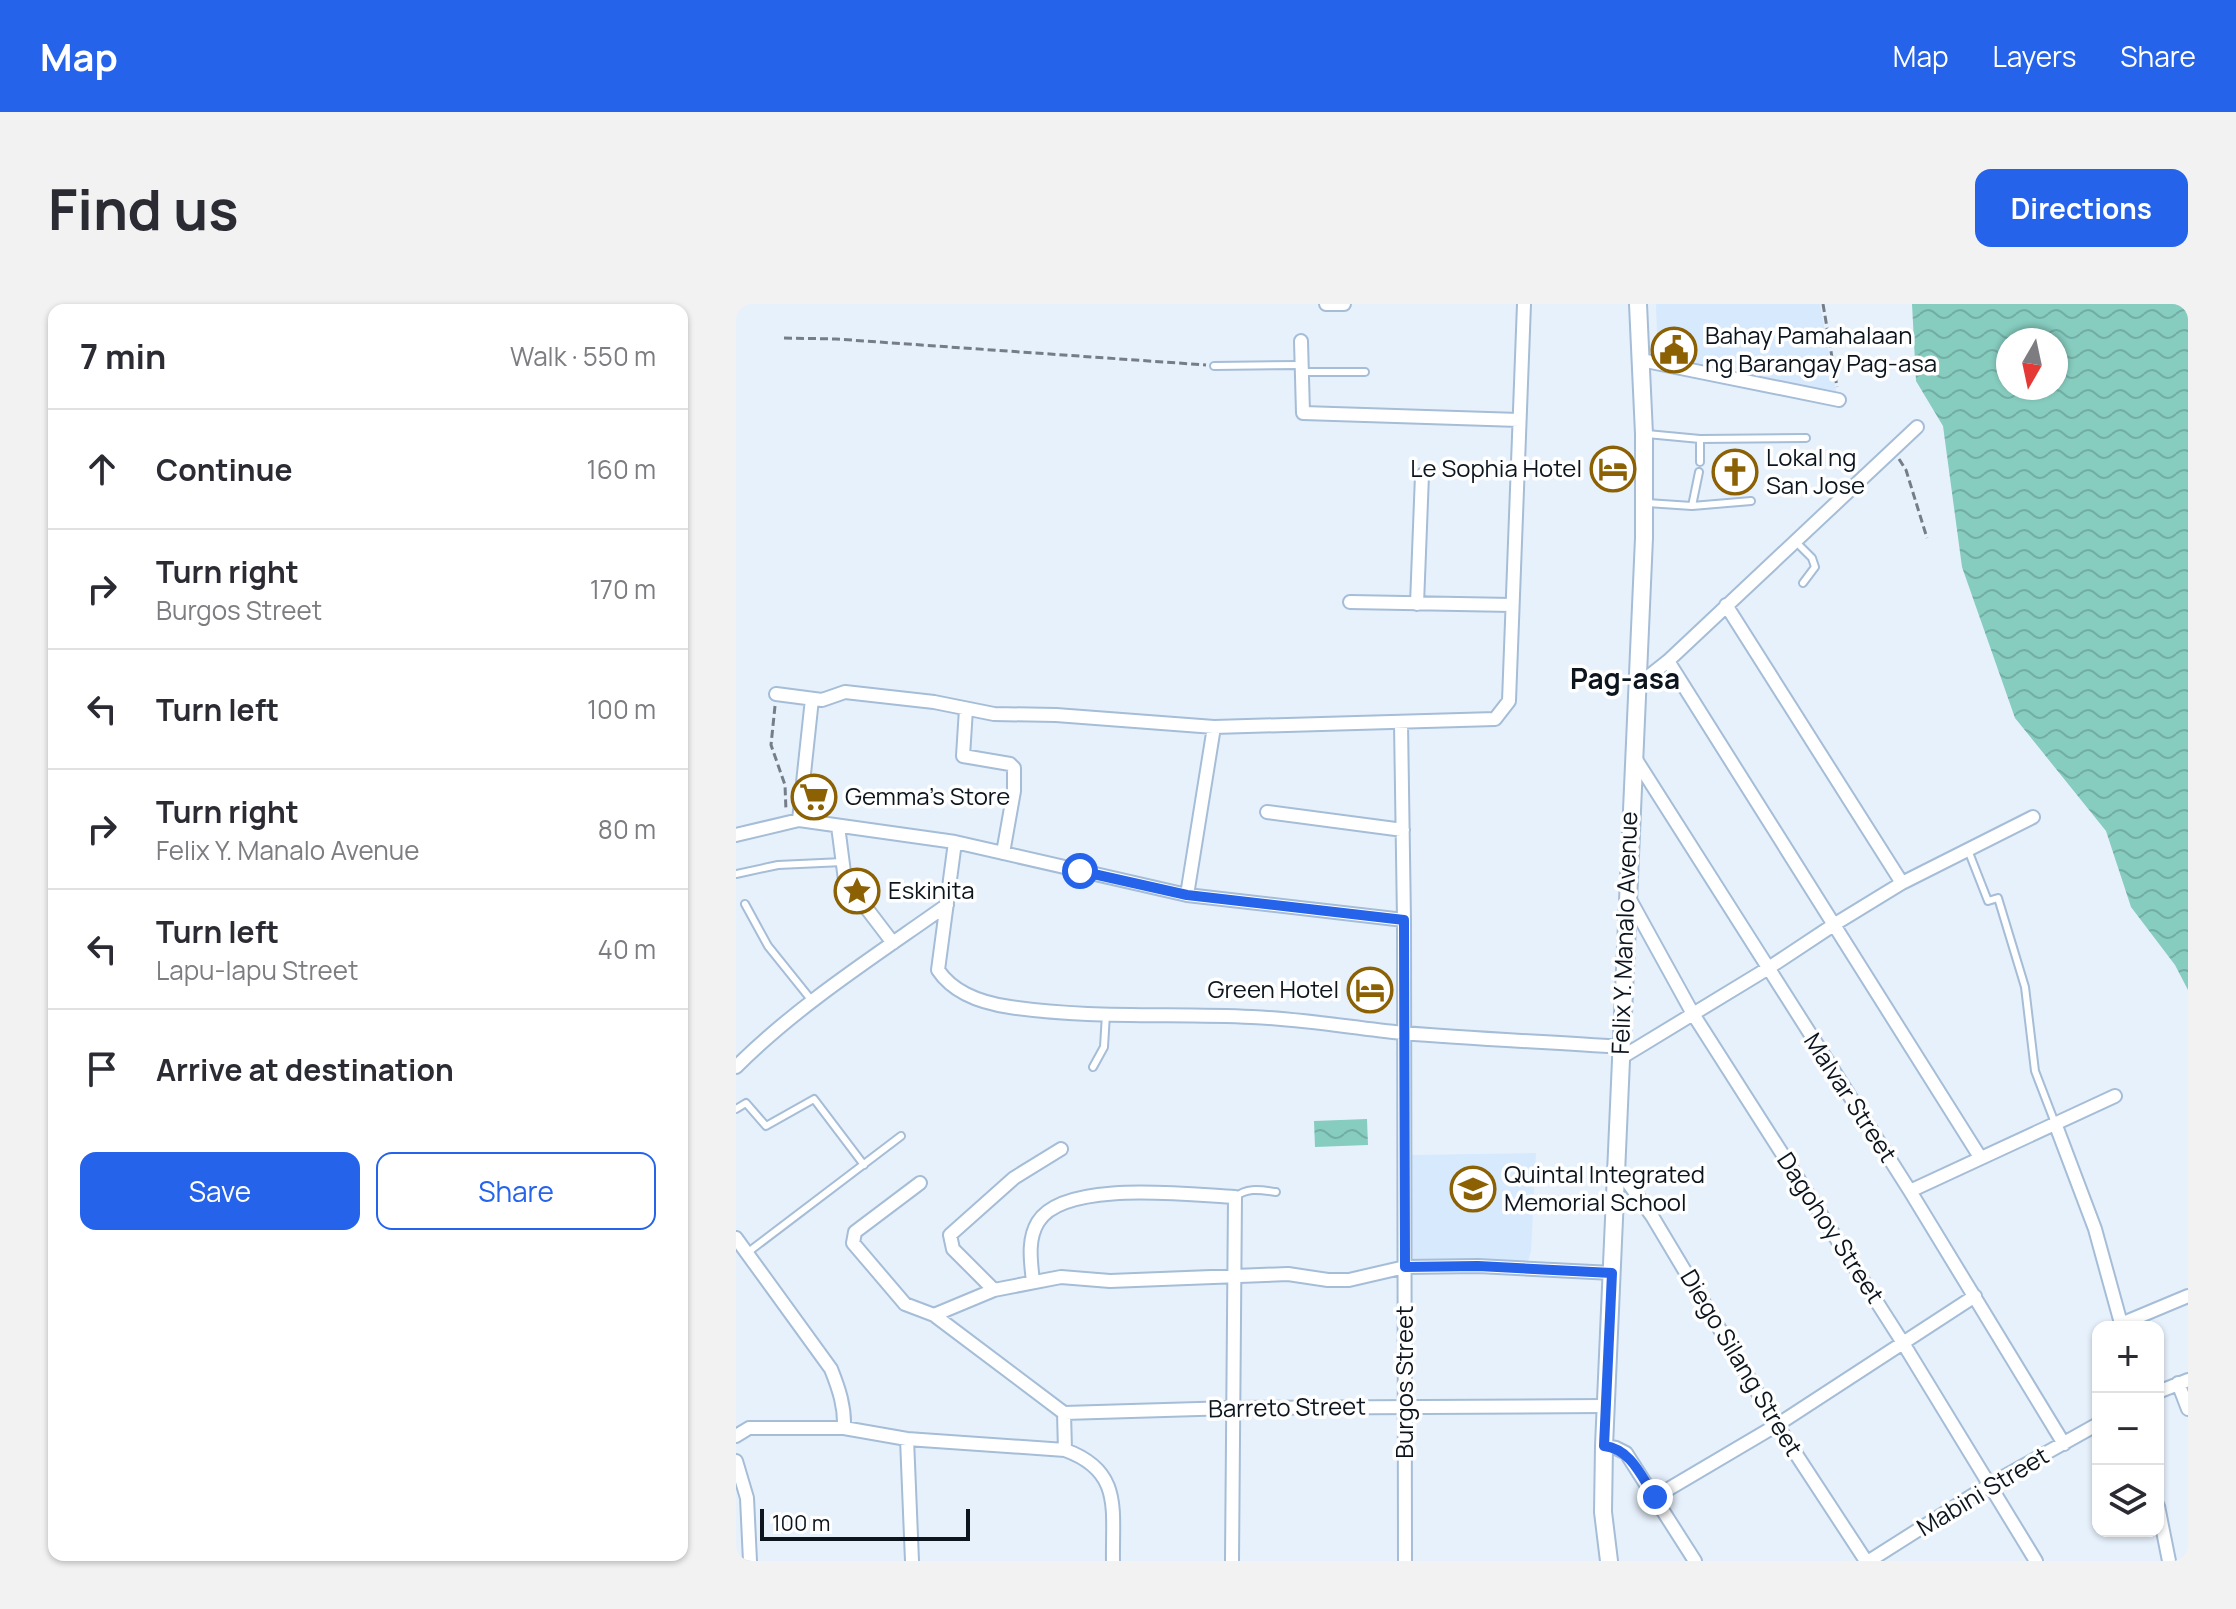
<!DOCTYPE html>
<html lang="en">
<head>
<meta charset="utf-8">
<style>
  body { margin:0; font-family:Manrope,sans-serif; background:#f2f2f3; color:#2b2b33 }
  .controls { position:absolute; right:24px; bottom:24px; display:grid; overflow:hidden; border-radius:16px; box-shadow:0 2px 6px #0004 }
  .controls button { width:72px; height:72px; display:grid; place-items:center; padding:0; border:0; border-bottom:2px solid #e1e1e2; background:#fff; color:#2b2b33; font:40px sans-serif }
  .compass { position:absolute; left:1260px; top:24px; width:72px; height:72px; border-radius:50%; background:#fff; box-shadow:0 2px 6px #0004; rotate:189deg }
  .scale { position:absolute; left:24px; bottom:20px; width:210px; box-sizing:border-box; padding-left:8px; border:4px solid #0c151e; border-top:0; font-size:22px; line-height:28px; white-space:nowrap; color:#0c151e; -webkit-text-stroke:6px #fff; paint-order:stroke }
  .stop { position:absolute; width:24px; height:24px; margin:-18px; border:6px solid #2563eb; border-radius:50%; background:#fff }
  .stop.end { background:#2563eb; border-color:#fff; box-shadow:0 2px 8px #0008 }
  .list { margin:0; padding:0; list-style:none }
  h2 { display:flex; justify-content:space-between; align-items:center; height:104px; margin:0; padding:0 32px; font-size:34px }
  h2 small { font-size:26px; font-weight:400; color:#7c7c81 }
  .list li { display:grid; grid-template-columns:52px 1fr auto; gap:24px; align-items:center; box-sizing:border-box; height:120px; padding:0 32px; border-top:2px solid #e1e1e2 }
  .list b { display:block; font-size:30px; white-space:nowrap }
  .list p { margin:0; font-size:26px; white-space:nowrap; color:#7c7c81 }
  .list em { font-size:26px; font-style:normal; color:#7c7c81 }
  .actions { display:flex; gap:16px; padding:24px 32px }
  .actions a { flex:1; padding:18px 0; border:2px solid #2563eb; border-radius:16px; text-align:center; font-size:28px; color:#2563eb }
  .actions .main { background:#2563eb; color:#fff }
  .icon { flex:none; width:44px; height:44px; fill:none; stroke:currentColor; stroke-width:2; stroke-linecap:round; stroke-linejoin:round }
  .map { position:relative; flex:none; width:1452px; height:1257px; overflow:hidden; border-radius:16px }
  header { display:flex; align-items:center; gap:48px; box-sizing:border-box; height:112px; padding:0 40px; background:#2563eb; color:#fff }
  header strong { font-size:38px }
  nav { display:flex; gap:44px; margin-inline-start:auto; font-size:28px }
  .intro { display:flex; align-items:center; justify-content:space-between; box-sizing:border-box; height:192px; padding:0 48px }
  h1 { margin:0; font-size:56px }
  .button { padding:20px 36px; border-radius:16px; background:#2563eb; color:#fff; font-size:28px; font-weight:700 }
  main { display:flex; gap:48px; padding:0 48px }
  aside { flex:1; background:#fff; border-radius:16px; box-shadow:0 2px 6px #0004 }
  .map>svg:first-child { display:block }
</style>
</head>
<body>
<header>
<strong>Map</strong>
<nav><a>Map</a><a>Layers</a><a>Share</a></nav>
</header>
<div class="intro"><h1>Find us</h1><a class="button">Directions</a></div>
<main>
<aside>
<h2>7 min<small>Walk · 550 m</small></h2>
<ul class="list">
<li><svg class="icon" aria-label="ahead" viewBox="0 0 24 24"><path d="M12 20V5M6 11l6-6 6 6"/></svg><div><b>Continue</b></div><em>160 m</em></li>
<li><svg class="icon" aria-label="right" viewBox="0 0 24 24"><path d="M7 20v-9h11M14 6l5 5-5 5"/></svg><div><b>Turn right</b><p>Burgos Street</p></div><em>170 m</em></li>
<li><svg class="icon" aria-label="left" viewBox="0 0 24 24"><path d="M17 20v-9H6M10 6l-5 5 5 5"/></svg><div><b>Turn left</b></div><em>100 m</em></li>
<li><svg class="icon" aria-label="right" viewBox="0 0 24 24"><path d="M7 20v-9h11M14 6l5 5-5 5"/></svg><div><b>Turn right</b><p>Felix Y. Manalo Avenue</p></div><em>80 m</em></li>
<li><svg class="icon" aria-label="left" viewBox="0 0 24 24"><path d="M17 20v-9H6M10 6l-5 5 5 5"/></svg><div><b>Turn left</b><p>Lapu-lapu Street</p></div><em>40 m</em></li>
<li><svg class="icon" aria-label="arrive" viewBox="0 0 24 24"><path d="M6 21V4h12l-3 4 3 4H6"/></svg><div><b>Arrive at destination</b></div></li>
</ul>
<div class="actions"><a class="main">Save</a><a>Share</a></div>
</aside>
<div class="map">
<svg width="1452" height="1257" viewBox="0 0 1452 1257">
  <defs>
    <pattern id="water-waves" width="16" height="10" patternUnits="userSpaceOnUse" patternTransform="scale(2)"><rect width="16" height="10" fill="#86ccbf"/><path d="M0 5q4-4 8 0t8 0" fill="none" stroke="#72aea4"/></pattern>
  </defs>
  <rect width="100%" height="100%" fill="#e7f1fc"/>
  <path fill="#d7e9fd" d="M920,0H1084L1101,92L950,63L951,33L921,30Z
    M800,849L795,947L792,957L677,955L675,949V851Z"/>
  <path fill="url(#water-waves)" fill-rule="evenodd" d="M1176,0H1452V686L1439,661L1395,603L1370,527L1279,414L1226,263L1207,122L1180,77ZM1272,36H1320V84H1272Z
    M631,815L632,841L579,843L578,817Z"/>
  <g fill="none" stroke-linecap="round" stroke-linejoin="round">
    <g stroke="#a5bdd7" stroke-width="10">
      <path id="service" d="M478,62L566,61
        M566,68H629
        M911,130L964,135L1070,134
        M964,158V135
        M911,199L956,202L1015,197
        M956,202L963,168
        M1058,236L1076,254L1079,263L1067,279
        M1232,546L1252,597L1262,594L1289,683L1299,767L1319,819
        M0,570L42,561L107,558
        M9,600L32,642L77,698
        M357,763L368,743L370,710
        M0,805L10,799L30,822L78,795L128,861
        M499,893C512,883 524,886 540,888
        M11,949L165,832"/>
    </g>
    <g stroke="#a5bdd7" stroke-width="16">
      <path id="minor" d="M590,0H608
        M565,37L567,109L783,116
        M905,56L1103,96
        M614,298L776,301
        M681,300L686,171
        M990,301L1166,579
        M932,357L1244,853
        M903,380L932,357L1181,123
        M40,390L86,396L109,388L198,398L258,410L320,411L478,423L759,415L773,397L788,0
        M230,405L227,452L274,460L278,464V487L267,549
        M665,419L668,616L669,1257
        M899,454L1174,887L1328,1140
        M531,508L667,526
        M63,516L76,395
        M102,522L109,576L157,639
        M0,531L63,516L219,538L451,591L668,616
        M219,538L202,666C218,690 246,699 274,703C354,715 436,709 516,713C566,715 617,724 667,729C739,735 812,738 884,743
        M451,591L478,423
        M892,592L957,710L1167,1039L1300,1257
        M883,755L1031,665L1099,620L1166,579L1297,513
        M0,763C62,701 139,652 211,601
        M1319,819L1359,925L1386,1023
        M880,862L916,912L1041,1121L1130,1257
        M184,879L119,928L117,939L169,1000L198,1011L328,1109
        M1174,887L1379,792
        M0,934L95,1065C103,1085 109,1103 108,1124
        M297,978C295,958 291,936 302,918C328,875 454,891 499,893L496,1257
        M258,986L217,945L214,931L278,874L325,845
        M198,1011L258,986L325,973L374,977L552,970L592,976H613L669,963L742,962L876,969
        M1385,1020L1452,992
        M1442,1079L1452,1105
        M1422,1088L1452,1076
        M328,1109L496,1104L869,1102
        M328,1109L329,1146
        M0,1132L13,1124H108L171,1135L329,1146C387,1167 376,1206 377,1257
        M171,1135L176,1257
        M868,1142L880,1144L890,1149L959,1257
        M0,1157L11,1194L14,1257
        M919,1193L1041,1121L1239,992
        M1422,1202L1433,1257
        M1133,1257L1253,1181L1362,1120"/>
    </g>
    <g stroke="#a5bdd7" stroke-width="20">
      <path id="secondary" d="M873,1257L867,1208L868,1142L908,234V130L902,0"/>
    </g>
    <path stroke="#757e88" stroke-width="3" stroke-dasharray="8 4" stroke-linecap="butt" d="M1087,0L1101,83
      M48,34L100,35L470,61
      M1163,155L1170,166L1191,234
      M39,402L35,441L49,481L50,507"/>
    <use href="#service" stroke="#fff" stroke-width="6"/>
    <use href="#minor" stroke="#fff" stroke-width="12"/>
    <use href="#secondary" stroke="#fff" stroke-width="16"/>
  </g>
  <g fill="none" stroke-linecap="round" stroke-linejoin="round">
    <path stroke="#2563eb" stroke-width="10" d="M344,567L451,591L668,616L669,963L742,962L876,969L868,1142C895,1145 905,1172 919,1193"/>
  </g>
  <defs>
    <g id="civic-ring" transform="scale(2.3)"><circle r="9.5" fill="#fff" stroke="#8c6104" stroke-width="1.5"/><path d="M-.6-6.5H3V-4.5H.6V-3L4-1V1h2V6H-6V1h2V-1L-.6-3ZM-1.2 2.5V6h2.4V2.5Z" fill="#8c6104"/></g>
    <g id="hotel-ring" transform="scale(2.3)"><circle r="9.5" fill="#fff" stroke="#8c6104" stroke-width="1.5"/><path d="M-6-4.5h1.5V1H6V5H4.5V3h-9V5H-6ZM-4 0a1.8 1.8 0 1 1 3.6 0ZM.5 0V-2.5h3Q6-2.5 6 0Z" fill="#8c6104"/></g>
    <g id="church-ring" transform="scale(2.3)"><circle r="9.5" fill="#fff" stroke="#8c6104" stroke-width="1.5"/><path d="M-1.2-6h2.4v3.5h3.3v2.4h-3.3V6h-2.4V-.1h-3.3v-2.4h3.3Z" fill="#8c6104"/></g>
    <g id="supermarket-ring" transform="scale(2.3)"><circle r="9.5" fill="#fff" stroke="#8c6104" stroke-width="1.5"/><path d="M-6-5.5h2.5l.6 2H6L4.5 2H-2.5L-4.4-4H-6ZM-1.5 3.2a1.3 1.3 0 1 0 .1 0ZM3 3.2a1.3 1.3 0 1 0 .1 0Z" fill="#8c6104"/></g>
    <g id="sight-ring" transform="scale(2.3)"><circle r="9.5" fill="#fff" stroke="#8c6104" stroke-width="1.5"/><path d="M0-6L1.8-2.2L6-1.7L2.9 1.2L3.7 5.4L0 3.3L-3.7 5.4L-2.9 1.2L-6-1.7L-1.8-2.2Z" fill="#8c6104"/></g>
    <g id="school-ring" transform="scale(2.3)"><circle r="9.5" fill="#fff" stroke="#8c6104" stroke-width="1.5"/><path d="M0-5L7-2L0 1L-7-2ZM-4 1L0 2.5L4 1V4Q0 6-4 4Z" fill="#8c6104"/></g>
  </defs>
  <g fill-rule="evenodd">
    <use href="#civic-ring" x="938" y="46"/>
    <use href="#hotel-ring" x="877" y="165"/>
    <use href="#church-ring" x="999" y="168"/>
    <use href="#supermarket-ring" x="78" y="493"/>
    <use href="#sight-ring" x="121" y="587"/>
    <use href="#hotel-ring" x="634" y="686"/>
    <use href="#school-ring" x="737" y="885"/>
  </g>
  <g text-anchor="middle" stroke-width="7" stroke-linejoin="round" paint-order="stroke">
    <g font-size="24" fill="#0c151e" stroke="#fff" text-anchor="start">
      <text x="969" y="40">Bahay Pamahalaan<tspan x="969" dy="28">ng Barangay Pag-asa</tspan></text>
      <text x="1030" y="162">Lokal ng<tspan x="1030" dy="28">San Jose</tspan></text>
      <text x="846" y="173" text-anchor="end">Le Sophia Hotel</text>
      <text x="109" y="501">Gemma's Store</text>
      <text x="152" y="595">Eskinita</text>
      <text x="603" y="694" text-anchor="end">Green Hotel</text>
      <text x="768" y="879">Quintal Integrated<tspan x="768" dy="28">Memorial School</tspan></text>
    </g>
    <g font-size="24" fill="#0c151e" stroke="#fff">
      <text transform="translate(889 629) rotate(-88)" y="8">Felix Y. Manalo Avenue</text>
      <text transform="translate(1114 794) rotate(57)" y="8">Malvar Street</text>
      <text transform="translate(1094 924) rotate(57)" y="8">Dagohoy Street</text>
      <text transform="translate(1005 1059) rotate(59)" y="8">Diego Silang Street</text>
      <text transform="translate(669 1078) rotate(-90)" y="8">Burgos Street</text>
      <text transform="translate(551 1104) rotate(-1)" y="8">Barreto Street</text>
      <text transform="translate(1247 1188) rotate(-31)" y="8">Mabini Street</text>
    </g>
    <g font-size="28" font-weight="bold" fill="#0c151e" stroke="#fff">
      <text x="889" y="385">Pag-asa</text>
    </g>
  </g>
</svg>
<div class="controls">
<button>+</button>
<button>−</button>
<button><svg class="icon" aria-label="layers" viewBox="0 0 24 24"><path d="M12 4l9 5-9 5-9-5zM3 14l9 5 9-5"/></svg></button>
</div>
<svg class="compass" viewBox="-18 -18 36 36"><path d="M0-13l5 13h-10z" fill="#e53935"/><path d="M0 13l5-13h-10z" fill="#7c7c81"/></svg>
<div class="scale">100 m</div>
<div class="stop" style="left:344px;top:567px"></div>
<div class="stop end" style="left:919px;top:1193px"></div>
</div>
</main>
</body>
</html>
